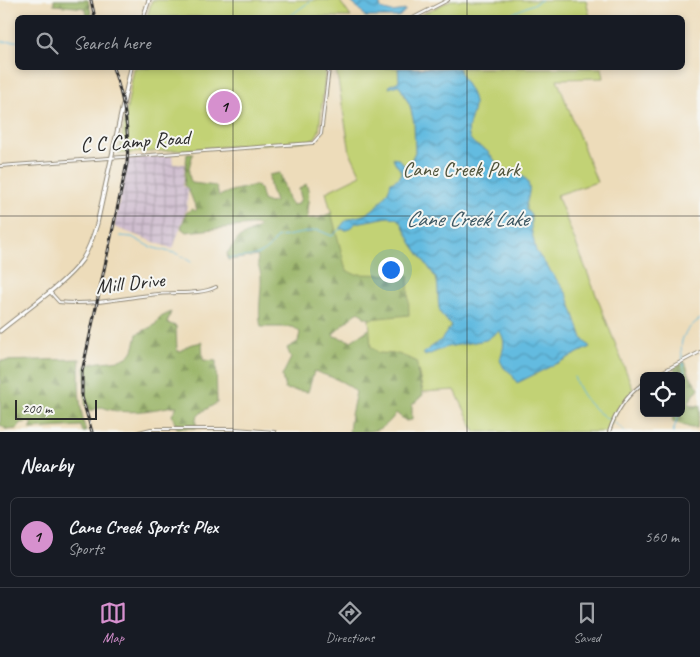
<!DOCTYPE html>
<html lang="en">
<head>
<meta charset="utf-8">
<style>
  body { margin:0; font-family:Caveat,sans-serif; background:#242831; color:#f1f3f6 }
  .controls { position:absolute; right:15px; bottom:15px; display:grid; overflow:hidden; border-radius:8px; box-shadow:0 2px 8px #0003 }
  .controls button { width:45px; height:45px; display:grid; place-items:center; padding:0; border:0; border-bottom:1px solid #363941; background:#171b24; color:#f1f3f6; font:25px sans-serif }
  .scale { position:absolute; left:15px; bottom:12px; width:82px; box-sizing:border-box; padding-left:5px; border:2px solid #2b2b2b; border-top:0; font-size:14px; line-height:18px; white-space:nowrap; color:#2b2b2b; -webkit-text-stroke:4px #f6f6f2; paint-order:stroke }
  .you { position:absolute; left:390px; top:269px; width:18px; height:18px; margin:-12px; border:4px solid #fff; border-radius:50%; background:#1a73e8; box-shadow:0 0 0 8px #1a73e833 }
  .badge { display:grid; place-items:center; width:32px; height:32px; border-radius:50%; background:#d690ce; color:#111; font-size:16px; font-weight:700 }
  .pin { position:absolute; translate:-50% -50%; border:2px solid #fff; box-shadow:0 1px 5px #0006 }
  .list { margin:0; padding:0; list-style:none }
  h2 { display:flex; justify-content:space-between; align-items:center; height:65px; margin:0; padding:0 20px; font-size:21px }
  h2 small { font-size:16px; font-weight:400; color:#9ea1a6 }
  .list li { display:grid; grid-template-columns:32px 1fr auto; gap:15px; align-items:center; box-sizing:border-box; height:80px; margin:0 10px 10px; padding:0 10px; border:1px solid #363941; border-radius:8px }
  .list b { display:block; font-size:19px; white-space:nowrap }
  .list p { margin:0; font-size:16px; white-space:nowrap; color:#9ea1a6 }
  .list em { font-size:16px; font-style:normal; color:#9ea1a6 }
  .icon { flex:none; width:28px; height:28px; fill:none; stroke:currentColor; stroke-width:2; stroke-linecap:round; stroke-linejoin:round }
  .map { position:relative; flex:none; width:700px; height:432px; overflow:hidden }
  .search { position:absolute; background:#171b24; box-shadow:0 2px 8px #0003; left:15px; right:15px; top:15px; height:55px; display:flex; align-items:center; gap:12px; box-sizing:border-box; padding:0 18px; border-radius:8px; color:#9ea1a6; font-size:19px }
  .sheet { height:155px; background:#171b24 }
  nav { display:flex; justify-content:space-around; align-items:center; box-sizing:border-box; height:70px; border-top:1px solid #363941; background:#171b24; font-size:14px; color:#9ea1a6 }
  nav a { display:grid; justify-items:center; gap:2px }
  nav .on { color:#d690ce }
  .map>svg:first-child { display:block }
</style>
</head>
<body>
<div class="map">
<svg width="700" height="432" viewBox="0 0 700 432">
  <defs>
    <pattern id="industrial-grid" width="8" height="8" patternUnits="userSpaceOnUse" patternTransform="scale(1.25)"><rect width="8" height="8" fill="#cfbdcf"/><path d="M0 4h8M4 0v8" fill="none" stroke="#a89aa8"/></pattern>
    <pattern id="forest-firs" width="22" height="20" patternUnits="userSpaceOnUse" patternTransform="scale(1.25)"><rect width="22" height="20" fill="#99b466"/><path d="M5 1l3.5 6h-7zM16 11l3.5 6h-7z" fill="#7d9354"/></pattern>
    <pattern id="water-waves" width="16" height="10" patternUnits="userSpaceOnUse" patternTransform="scale(1.25)"><rect width="16" height="10" fill="#63bbe0"/><path d="M0 5q4-4 8 0t8 0" fill="none" stroke="#5298b6"/></pattern>
  </defs>
  <rect width="100%" height="100%" fill="#f6f6f2"/>
  <filter id="ink" filterUnits="userSpaceOnUse"><feTurbulence type="fractalNoise" baseFrequency=".02" numOctaves="2"/><feDisplacementMap in="SourceGraphic" scale="10" xChannelSelector="R" yChannelSelector="G"/><feConvolveMatrix kernelMatrix="1 2 1 2 8 2 1 2 1" color-interpolation-filters="sRGB"/></filter>
  <filter id="wash" filterUnits="userSpaceOnUse"><feTurbulence type="fractalNoise" baseFrequency=".0096" numOctaves="4" result="noise"/><feDisplacementMap in="SourceGraphic" scale="20" xChannelSelector="R" yChannelSelector="G"/><feGaussianBlur stdDeviation="1.12" result="paint"/><feColorMatrix in="noise" values="0 0 0 0 0 0 0 0 0 0 0 0 0 0 0 0 0 1.4 0 .05"/><feComposite in="paint" operator="in"/></filter>
  <g filter="url(#wash)">
    <rect width="100%" height="100%" fill="#eddcba"/>
    <path fill="url(#industrial-grid)" d="M172,155L173,164H185L183,186L188,189L187,207L173,249L114,227L128,158Z"/>
    <path fill="url(#forest-firs)" stroke="#627048" d="M54,0H88L92,17H88L85,8L54,5Z
      M187,154H193C190,164 186,173 192,183L216,186L219,196L231,191L256,185L260,189L263,200L269,203L275,202L270,186L269,175L280,173L288,199L292,205L298,204L301,198L299,189L306,184C313,198 304,206 308,219L319,218L336,211L411,272V317L373,320L364,317L359,311L333,334L334,336L351,341L374,326L407,343L421,367L417,370L423,395L412,405V420L406,421L396,413C384,432 372,432 349,432L351,415L356,392C344,380 330,377 314,371L308,392L285,389L282,376L291,358L287,348L298,342L300,332L293,327H261C257,310 262,293 261,276C260,268 256,264 258,256L228,260L227,253L239,238L260,227L258,225H251L186,232L181,228L186,213L192,209L195,211L197,209C192,202 191,190 184,185Z
      M171,312L167,323L176,326L177,351H181L189,345L202,342L203,360L216,361L217,403L203,411L196,418V428H177L172,415L177,406C170,406 164,408 157,409C140,412 118,414 102,407L89,411L85,405V367C97,357 125,367 133,350C135,345 136,339 137,334L155,325L159,318Z
      M80,359C78,384 79,408 86,432H83L81,426L30,429L33,422L20,423L17,429L7,430L0,425V361Z
      M685,362L690,376L699,388L688,403L695,406L700,405C700,414 698,420 697,428H691L672,421L674,413H681V376H676L674,367Z"/>
    <path fill="#c2d274" stroke="#767e50" d="M152,0H339L351,17H147Z
      M451,0H586L590,17H417Z
      M134,68H326L319,131L315,138L308,141L119,154Z
      M336,68H602L604,78L557,79L597,182L557,195L633,389L616,412L607,432H475L455,390L423,392L416,361L398,354L379,353L371,347L369,319L409,315L408,275L354,274L346,270L326,192L361,175L350,152Z"/>
    <path fill="url(#water-waves)" stroke="#477386" d="M349,0H379L381,9L392,12L406,10L399,17H365L363,13Z
      M398,68H459C461,81 476,92 474,107C473,117 464,130 471,140C476,147 482,147 487,151C494,157 497,167 506,171C514,174 525,173 528,183C532,192 525,202 526,210L531,214V228L536,251L567,294L582,338L590,347L517,383L511,373L504,368L500,360C503,350 507,340 499,331L486,340L447,347L425,356L423,353L441,340L451,326C449,320 444,319 441,314C436,303 440,289 436,278L412,244L401,222L396,218L388,217L356,223L347,230L340,229C344,218 353,218 363,215C375,211 389,194 391,182L399,178L402,173C399,167 394,163 393,157L400,160L407,169L415,152L414,123L410,106L399,85L389,88L390,85L397,82L399,80Z"/>
    <g fill="none" stroke-linecap="round" stroke-linejoin="round">
      <path stroke="#63bbe0" stroke-width="1" d="M287,18L312,0
        M502,18L542,0
        M0,42L18,41
        M120,236L132,237L150,247L178,254L191,262
        M228,258C249,257 266,258 276,238L318,230L332,236L340,229
        M574,377C581,397 593,410 611,421
        M681,403C683,395 685,387 685,379C684,351 671,340 700,319
        M615,423L626,432
        M673,432L679,413"/>
    </g>
  </g>
  <g filter="url(#ink)">
    <g fill="none" stroke-linecap="round" stroke-linejoin="round">
      <g stroke="#8c8472" stroke-width="4">
        <path id="street" d="M413,18L448,0
          M0,166L313,143L321,134L329,68
          M50,292L59,302C93,306 126,297 159,294C178,292 200,295 216,287
          M654,376L700,352
          M139,432L151,429H235L275,432
          M609,432C615,413 627,394 644,383"/>
      </g>
      <g stroke="#8c8472" stroke-width="5">
        <path id="secondary" d="M143,18L149,0
          M0,331C24,311 65,284 82,260C89,249 93,237 97,224L131,68"/>
      </g>
      <use href="#street" stroke="#fff" stroke-width="2"/>
      <use href="#secondary" stroke="#fff" stroke-width="3"/>
      <g stroke="#2b2b2b" stroke-width="3">
        <path id="rail" d="M91,0L95,18
          M92,432L82,397V372L127,163C130,129 124,99 113,68"/>
      </g>
      <use href="#rail" stroke="#f6f6f2" stroke-width="1" stroke-dasharray="4" stroke-linecap="butt"/>
    </g>
  </g>
  <path fill="none" stroke="#2b2b2b" stroke-width="1" stroke-opacity="0.55" d="M233,0V18M467,0V18M233,68V432M467,68V432M0,216H700"/>
  <g text-anchor="middle" stroke-width="4" stroke-linejoin="round" paint-order="stroke">
    <g font-size="21" fill="#2b2b2b" stroke="#f6f6f2">
      <text transform="translate(135 141) rotate(-4)" y="7">C C Camp Road</text>
      <text transform="translate(130 283) rotate(-6)" y="7">Mill Drive</text>
    </g>
    <g font-size="21" fill="#51553d" stroke="#f6f6f2">
      <text x="461" y="176">Cane Creek Park</text>
    </g>
    <g font-size="22" font-style="italic" fill="#3c5661" stroke="#f6f6f2">
      <text x="467" y="226">Cane Creek Lake</text>
    </g>
  </g>
</svg>
<div class="controls">
<button><svg class="icon" aria-label="locate" viewBox="0 0 24 24"><circle cx="12" cy="12" r="6"/><path d="M12 2v4M12 18v4M2 12h4M18 12h4"/></svg></button>
</div>
<div class="scale">200 m</div>
<div class="you"></div>
<div class="pin badge" style="left:224px;top:107px">1</div>
<div class="search"><svg class="icon" aria-label="search" viewBox="0 0 24 24"><circle cx="10" cy="10" r="6"/><path d="M15 15l6 6"/></svg>Search here</div>
</div>
<section class="sheet">
<h2>Nearby<small></small></h2>
<ul class="list">
<li><span class="badge">1</span><div><b>Cane Creek Sports Plex</b><p>Sports</p></div><em>560 m</em></li>
</ul>
</section>
<nav>
<a class="on"><svg class="icon" aria-label="map" viewBox="0 0 24 24"><path d="M3 6l6-2 6 2 6-2v14l-6 2-6-2-6 2zM9 4v14M15 6v14"/></svg>Map</a>
<a><svg class="icon" aria-label="directions" viewBox="0 0 24 24"><path d="M12 3l9 9-9 9-9-9zM9 14v-3h6M13 9l2 2-2 2"/></svg>Directions</a>
<a><svg class="icon" aria-label="saved" viewBox="0 0 24 24"><path d="M7 4h10v16l-5-4-5 4z"/></svg>Saved</a>
</nav>
</body>
</html>
